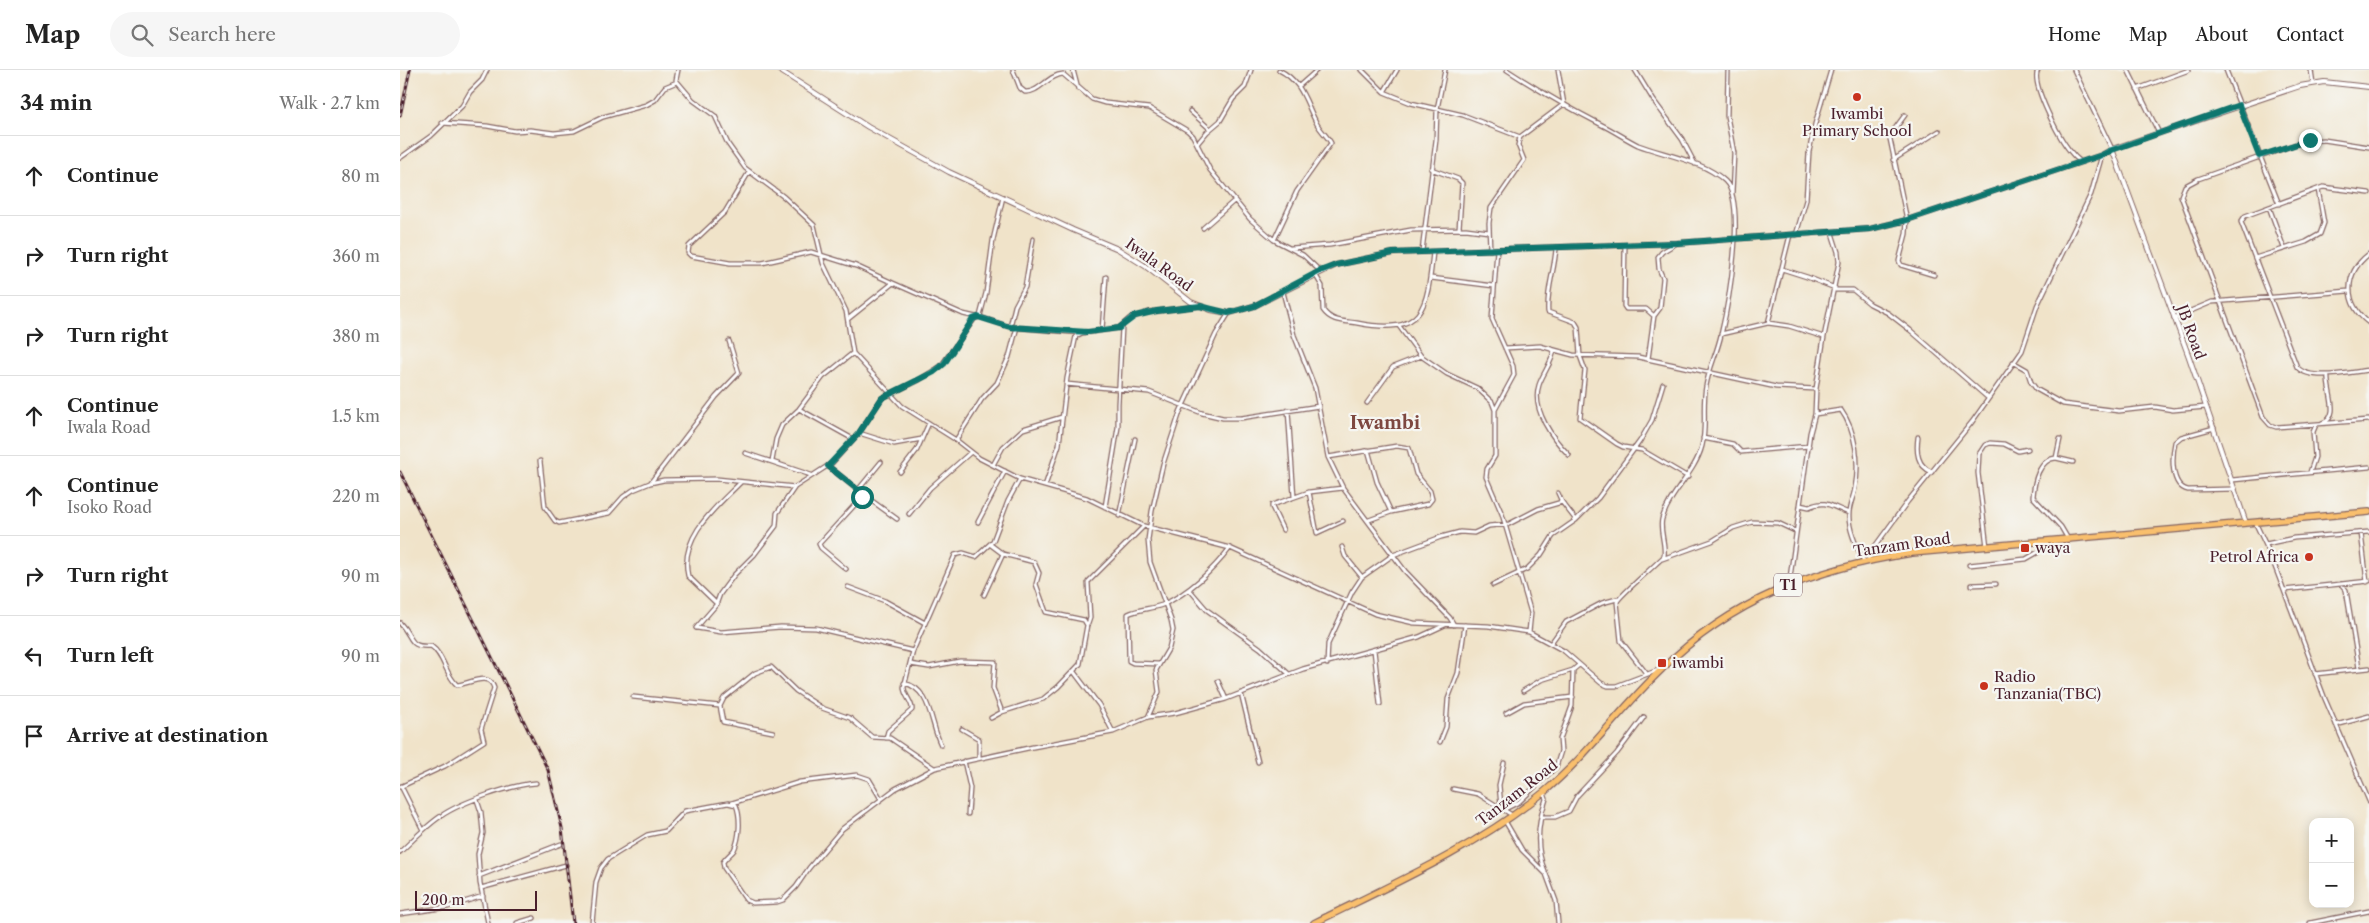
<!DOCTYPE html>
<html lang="en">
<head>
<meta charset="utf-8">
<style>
  body { margin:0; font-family:"Libre Caslon Text",serif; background:#f6f6f6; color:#222 }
  .controls { position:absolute; right:15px; bottom:15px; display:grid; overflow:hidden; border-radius:10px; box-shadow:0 2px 12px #0003 }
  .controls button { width:45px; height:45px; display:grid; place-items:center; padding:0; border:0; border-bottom:1px solid #e0e0e0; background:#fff; color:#222; font:25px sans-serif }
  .scale { position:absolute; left:15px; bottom:12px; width:122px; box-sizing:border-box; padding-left:5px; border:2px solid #4a1f2b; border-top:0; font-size:14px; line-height:18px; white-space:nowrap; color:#4a1f2b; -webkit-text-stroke:4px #f6f6f2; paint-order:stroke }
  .stop { position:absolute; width:15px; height:15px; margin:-11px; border:4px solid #0f766e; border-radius:50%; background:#fff }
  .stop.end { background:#0f766e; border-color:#fff; box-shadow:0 1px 5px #0008 }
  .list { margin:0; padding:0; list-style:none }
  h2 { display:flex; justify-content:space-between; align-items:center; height:65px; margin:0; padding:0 20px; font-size:21px }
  h2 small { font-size:16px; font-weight:400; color:#767676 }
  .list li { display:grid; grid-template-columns:32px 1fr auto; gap:15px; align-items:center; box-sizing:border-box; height:80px; padding:0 20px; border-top:1px solid #e0e0e0 }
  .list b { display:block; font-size:19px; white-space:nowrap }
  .list p { margin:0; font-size:16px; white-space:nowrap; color:#767676 }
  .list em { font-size:16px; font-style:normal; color:#767676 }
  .icon { flex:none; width:28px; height:28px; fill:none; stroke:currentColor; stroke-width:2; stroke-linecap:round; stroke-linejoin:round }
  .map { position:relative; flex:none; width:1969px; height:853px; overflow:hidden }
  header { display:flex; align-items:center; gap:30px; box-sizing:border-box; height:70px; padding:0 25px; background:#fff; border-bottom:1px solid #e0e0e0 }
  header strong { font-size:24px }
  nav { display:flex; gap:28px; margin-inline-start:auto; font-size:18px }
  .search { width:350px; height:45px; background:#f6f6f6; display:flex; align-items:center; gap:12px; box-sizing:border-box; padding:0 18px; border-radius:28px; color:#767676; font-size:19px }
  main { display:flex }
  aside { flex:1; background:#fff }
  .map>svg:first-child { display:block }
</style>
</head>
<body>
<header>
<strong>Map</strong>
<div class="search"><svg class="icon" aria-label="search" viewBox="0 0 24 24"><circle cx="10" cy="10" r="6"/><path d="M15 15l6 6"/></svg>Search here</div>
<nav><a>Home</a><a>Map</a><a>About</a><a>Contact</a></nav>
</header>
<main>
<aside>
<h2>34 min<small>Walk · 2.7 km</small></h2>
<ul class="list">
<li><svg class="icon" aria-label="ahead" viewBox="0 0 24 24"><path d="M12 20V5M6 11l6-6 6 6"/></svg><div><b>Continue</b></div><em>80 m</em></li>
<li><svg class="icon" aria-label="right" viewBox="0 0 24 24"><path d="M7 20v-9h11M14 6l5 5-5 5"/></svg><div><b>Turn right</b></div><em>360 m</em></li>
<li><svg class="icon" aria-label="right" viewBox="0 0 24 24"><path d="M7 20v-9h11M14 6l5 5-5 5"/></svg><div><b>Turn right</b></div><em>380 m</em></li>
<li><svg class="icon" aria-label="ahead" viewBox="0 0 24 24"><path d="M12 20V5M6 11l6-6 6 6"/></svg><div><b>Continue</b><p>Iwala Road</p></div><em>1.5 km</em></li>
<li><svg class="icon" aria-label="ahead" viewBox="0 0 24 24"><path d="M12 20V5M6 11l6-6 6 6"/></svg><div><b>Continue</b><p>Isoko Road</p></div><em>220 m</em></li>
<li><svg class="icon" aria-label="right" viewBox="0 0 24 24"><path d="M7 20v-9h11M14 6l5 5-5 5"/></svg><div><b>Turn right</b></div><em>90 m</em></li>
<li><svg class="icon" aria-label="left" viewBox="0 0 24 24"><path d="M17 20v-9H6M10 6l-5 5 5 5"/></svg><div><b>Turn left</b></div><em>90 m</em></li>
<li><svg class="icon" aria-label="arrive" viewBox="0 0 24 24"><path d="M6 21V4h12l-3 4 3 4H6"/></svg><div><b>Arrive at destination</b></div></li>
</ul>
</aside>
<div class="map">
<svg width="1969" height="853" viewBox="0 0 1969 853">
  <rect width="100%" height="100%" fill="#f6f6f2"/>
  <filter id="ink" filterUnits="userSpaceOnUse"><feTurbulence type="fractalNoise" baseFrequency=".02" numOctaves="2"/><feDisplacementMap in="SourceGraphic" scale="10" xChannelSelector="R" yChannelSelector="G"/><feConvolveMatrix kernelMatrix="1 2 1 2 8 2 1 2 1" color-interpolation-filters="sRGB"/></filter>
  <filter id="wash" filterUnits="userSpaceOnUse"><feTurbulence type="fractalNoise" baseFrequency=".0096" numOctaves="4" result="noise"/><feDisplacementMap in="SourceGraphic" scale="20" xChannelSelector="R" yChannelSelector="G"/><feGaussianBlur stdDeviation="1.12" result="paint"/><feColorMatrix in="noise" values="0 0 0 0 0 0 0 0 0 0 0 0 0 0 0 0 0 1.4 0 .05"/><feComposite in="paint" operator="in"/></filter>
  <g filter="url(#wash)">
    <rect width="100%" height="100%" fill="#f0e3c9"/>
  </g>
  <g filter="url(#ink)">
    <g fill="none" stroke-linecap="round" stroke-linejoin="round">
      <g stroke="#846462" stroke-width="5.5">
        <path id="minor" d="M278,0L276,10L293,30L315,46L328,74L345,98L384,127L414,155L423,193L446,241L453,283L502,336L556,370L579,388L620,409L687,428L744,456L830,478L975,544L1014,553L1088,556L1129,562L1164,581L1201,613L1208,616H1216L1261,599
          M613,0L620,18L625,22C639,23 648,5 663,4L692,29L705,33L749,38L788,61L793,66L810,100L850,149L874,170L903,185L920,201
          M673,0L678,19
          M962,0L984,22L1011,33L1063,45L1120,67
          M1107,0C1138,20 1169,38 1202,55C1214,61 1226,69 1238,75C1264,85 1304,91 1325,111C1347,132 1328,236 1321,265C1317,283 1309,298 1306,316C1302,336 1307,356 1302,376C1295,403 1270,422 1262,449C1259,460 1266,474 1264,486C1257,494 1219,526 1217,532L1221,571L1246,603
          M1235,0L1254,31L1282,69L1295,94
          M1328,0L1327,46L1334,83L1332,124
          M1638,0C1630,13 1660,69 1670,81C1673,85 1677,89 1681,92
          M1674,0L1712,79
          M1728,0L1759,63
          M1826,0L1879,134
          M1911,0L1913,13
          M899,16L917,0
          M1737,19L1789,0
          M984,22L997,0
          M790,41L810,59
          M1505,45L1494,60L1490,69L1507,150L1506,164L1499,191L1501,195L1534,205
          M42,53L87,56L115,61L130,60L154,63L174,61L203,47L246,35L255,30L265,17L277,12
          M797,74L807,62L820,51L833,29L845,17L851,0
          M1969,77L1924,70L1905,71L1798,109L1785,116L1781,126L1863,347L1870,355L1876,357L1969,350
          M0,88L31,66L62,36L70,22L82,10L87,0
          M1493,90L1539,61
          M1031,99L1058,109L1062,113L1059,159
          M349,102L325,142L289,176L288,183L291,186L330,193H362L411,182L456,196L493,213
          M1969,123L1923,117L1845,146L1841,152L1897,297C1910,312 1951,302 1969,300
          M1869,137L1884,178
          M803,158L834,131
          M1396,165L1406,130L1409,82L1415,54L1431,0
          M874,170L897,121L931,73C927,66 921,61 917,54C905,32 903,12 879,0
          M1225,175L1224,236L1226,239H1246L1254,246
          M891,178L930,175L1011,160L1066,159L1089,162
          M1156,178C1155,199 1146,221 1148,242L1175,252L1178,257L1180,286L1185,300L1180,348L1217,374L1223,377L1242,380L1288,407
          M1097,179L1092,249L1113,296L1114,305L1095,340V386L1087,399L1086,407L1102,444L1131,543L1129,562
          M1090,180L1089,153L1091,138L1124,90L1118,75L1120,67L1164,34L1158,0
          M1022,181L1036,70L1037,39L1045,0
          M1969,184C1943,204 1944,234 1969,253
          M1855,188L1906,172L1920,164L1924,153L1918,119
          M1382,199L1407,207L1435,218
          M915,204L922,216L923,240C931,252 944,251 957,253C1024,266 1027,240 1033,182
          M1031,208L1094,216
          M1435,220H1453L1470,234L1488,243L1510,260L1588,328
          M883,222L894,265L915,318L928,387L943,418L1005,501L1050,548L1054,555
          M580,246L586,223L593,170L603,127
          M1774,248L1812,232L1949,221
          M448,249L493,213L563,244L576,247
          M1368,253L1390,165
          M999,256L1021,286L1047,304L1077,318L1092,332L1095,340
          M610,257L615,236L625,217L633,169
          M702,260L706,207
          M1321,264L1368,253L1389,256L1424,267
          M1105,278L1140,276L1173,285L1238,287L1376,317L1416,319
          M1154,280C1152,293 1143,303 1139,315C1131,340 1153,369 1169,385
          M1248,289L1254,246L1260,238L1263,208L1259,199L1258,187L1262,182L1277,173
          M1613,292L1627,300L1631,312L1636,319L1663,334L1719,341L1755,337L1773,340L1806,337
          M666,314L749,322L802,343L823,348H841L919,336
          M967,333L993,297L1021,286
          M399,339L453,369
          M888,340L894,427
          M1415,344L1441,340C1456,361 1460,393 1455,418C1454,426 1449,435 1449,444C1448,460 1457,478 1464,491
          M1922,353C1942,347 1926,320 1928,305
          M1814,358L1781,367L1775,372C1772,386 1770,416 1788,420L1835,419
          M459,363L494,374L522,369
          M1518,367C1516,382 1517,396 1532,402
          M1303,368L1333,374L1341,382L1409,376
          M1660,369L1656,388C1639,389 1634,412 1633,427L1661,457L1668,469
          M556,370L582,329L597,313L609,287L617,257
          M968,380L977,412L991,442
          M345,383L411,405
          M928,387L997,376L1009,378L1016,404L1030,421L1032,429L1028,434L991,442L969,450
          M1656,388L1673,392
          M140,391L145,437L155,451L159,453L209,443L223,427L233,420L250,413L264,410L317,409L395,417
          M372,391L376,369L382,355L399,339L423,307L453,283
          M593,395L603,377L623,359L662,347
          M428,396L458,420L462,427L419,474L421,478L446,499
          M500,402L517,380L529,353
          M1910,402L1915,387L1913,362L1916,355
          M1832,410L1969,397
          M251,412L316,327L339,303L329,271
          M645,416L659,375L667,308L676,266L682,263L719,258L730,248L749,242L799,236
          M458,420L481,392
          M909,422L917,463L943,451
          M461,423L497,449
          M1158,423L1162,432L1176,450
          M1400,435L1409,437C1426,429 1432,437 1449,443
          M705,437L718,357V334L722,257
          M509,444L530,418L571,382
          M719,446L735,369
          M578,452L605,401
          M1855,452L1871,486L1925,629L1969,731
          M883,460L872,437V435L909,422L943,418
          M1961,463L1967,512
          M1866,474L1894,468L1969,462
          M591,475L603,484L634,492L639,503L636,514L646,542L684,550L687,555L680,594L658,617L643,629L602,642L591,648
          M942,477L945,486L962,507
          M1587,477L1578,403L1579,384L1585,375L1590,373L1604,374L1618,381L1628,379
          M1262,489L1312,471L1333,458L1352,452L1378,453L1395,461
          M1468,490L1470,483L1508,431L1572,352L1622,281L1637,236L1691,124L1702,85
          M1569,495L1626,489L1640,481L1642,473
          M1941,514L1946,520L1959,598
          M1093,515L1127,499L1141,485L1153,466L1176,450L1198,428L1240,371L1252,350L1263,314
          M1389,515L1410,363L1415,344L1416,319L1424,267L1439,192L1438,182L1432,163
          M1571,515L1596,514
          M448,517L485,531L525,553
          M789,519L807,540L860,578L889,604
          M1884,520L1969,511
          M584,525L603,484
          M317,534L288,506C279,467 315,438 340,413
          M0,553C14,568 8,578 31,576C44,585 45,604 57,615C69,614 89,601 94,618L81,659L84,671L45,696L0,717
          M688,554L690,548L688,512L744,456
          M296,558L316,535L320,524L334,505L354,485L376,456L377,443L395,417L432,393L459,363L482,328L519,310L541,296L575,248L580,247L610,257L682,263
          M297,558L321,562L381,557L416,558L513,581
          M1151,573L1166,552L1202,533L1217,529
          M974,580L980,634
          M510,594L529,597L560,591L595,592L593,618L602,642
          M758,594L733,593L729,591L728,544C738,539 751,539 762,535C788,524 813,500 830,478
          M927,594L928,574L952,522L962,507L979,495L993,485L1041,467L1060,462L1074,463L1089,456L1109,454L1138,439L1162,432
          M674,602L699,635L713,662
          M1915,604L1969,598
          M818,611L826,629
          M504,613C532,619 530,654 541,675
          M1123,621L1141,610L1173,600
          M841,623L858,692
          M233,627L320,636
          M1106,643L1124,633L1173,627
          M748,647L759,622L756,600L769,578L773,560L771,550L750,492L748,470L752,441L763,394L780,342L816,264L829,243
          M1936,655L1969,646
          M562,659L579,669V688
          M373,662L323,652L320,636L324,628L355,603L371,597L396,621L422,638L450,648L472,667L490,668L534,698
          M486,668L488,661L512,640C513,632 504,626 504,617L513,581L555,485L563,483L576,487L593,471L608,431L620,409
          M1040,672L1046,657L1048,629L1058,603L1065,555
          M564,691L570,718L568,744
          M1,716L23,760
          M1053,719L1078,724L1112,745
          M1144,723L1146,729C1138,752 1135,778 1145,801
          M77,730L81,742L83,763L78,784L80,813L88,853
          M332,733L400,712L457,705L469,709L481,729
          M1101,736L1099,715L1104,693
          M1105,739L1119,732L1156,697L1161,681L1160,669L1172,636L1173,600L1179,595
          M1141,747H1155L1169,741L1177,726L1217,683L1244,647
          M1105,751L1122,780L1146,804L1156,831L1158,853
          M0,782C13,770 26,756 41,746C61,732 111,715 136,713
          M79,806L161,774
          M81,818L166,795
          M0,844L48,837L83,826
          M117,853L134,848
          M192,853L196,812L201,798L208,789L247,765L266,761L285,741L328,733L336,735C341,747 340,768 334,780C331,784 326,787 323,792L324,798L346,830L353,833L377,832L383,830L396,817L409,798L442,759L495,719L535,698L633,677L713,662L748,647L775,643L826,629L903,599L1019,567L1045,555
          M1910,853L1969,841"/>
      </g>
      <g stroke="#846462" stroke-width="6">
        <path id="tertiary" d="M379,0L468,57L549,102L673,160L718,179L745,196L791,232L811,240L829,243L854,236L936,195L993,183L1277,173L1470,159L1507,150L1702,85L1712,79L1900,16L1924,12L1969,17
          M1712,79L1789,287L1846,453"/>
      </g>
      <g stroke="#846462" stroke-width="8">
        <path id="trunk" d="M914,853C993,814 1075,778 1144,722C1188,685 1221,638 1262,599C1331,530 1417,498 1512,483L1969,442"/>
      </g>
      <use href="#minor" stroke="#fff" stroke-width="3"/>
      <use href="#tertiary" stroke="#fff" stroke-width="4"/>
      <use href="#trunk" stroke="#f9bf6d" stroke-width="5.5"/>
      <g stroke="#4a1f2b" stroke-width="3">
        <path id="rail" d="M0,46L10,0
          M0,402L148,700L162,758L173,853"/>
      </g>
      <use href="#rail" stroke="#f6f6f2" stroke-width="1" stroke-dasharray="4" stroke-linecap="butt"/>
    </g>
  </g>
  <g fill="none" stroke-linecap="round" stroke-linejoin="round" filter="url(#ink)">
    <path stroke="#0f766e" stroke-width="6" d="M462,427L458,420L428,396L459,363L482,328L534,302L544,294L573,249L578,247L610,257L688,262L719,258L735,246L757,241L800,236L828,243L840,240L854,236L920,201L936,195L993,183L1277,173L1470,159L1507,150L1702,85L1712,80L1839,35L1859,86L1910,70"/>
  </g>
  <g fill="#c8321e" stroke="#f6f6f2" stroke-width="2">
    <circle cx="1457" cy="27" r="5"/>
    <rect x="1620" y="473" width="10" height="10" rx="2.5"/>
    <circle cx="1909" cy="487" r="5"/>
    <rect x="1257" y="588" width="10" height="10" rx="2.5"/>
    <circle cx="1584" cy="616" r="5"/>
  </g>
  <g text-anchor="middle" stroke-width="4.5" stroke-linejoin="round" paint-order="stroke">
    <rect fill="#f6f6f2" stroke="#7e6067" stroke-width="1" x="1374" y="503.5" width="28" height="23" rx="4"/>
    <g font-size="14" font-weight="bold" fill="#4a1f2b">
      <text x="1388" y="520">T1</text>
    </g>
    <g font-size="15" fill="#4a1f2b" stroke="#f6f6f2" text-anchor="start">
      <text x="1457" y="49" text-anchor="middle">Iwambi<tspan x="1457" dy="17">Primary School</tspan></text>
      <text x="1635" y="483">waya</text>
      <text x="1899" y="492" text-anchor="end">Petrol Africa</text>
      <text x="1272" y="598">iwambi</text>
      <text x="1594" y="612">Radio<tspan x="1594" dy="17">Tanzania(TBC)</tspan></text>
    </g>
    <g font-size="15" fill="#4a1f2b" stroke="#f6f6f2">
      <text transform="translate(759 195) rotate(36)" y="5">Iwala Road</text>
      <text transform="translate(1791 262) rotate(70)" y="5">JB Road</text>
      <text transform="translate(1502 475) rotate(-8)" y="5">Tanzam Road</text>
      <text transform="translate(1117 723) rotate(-38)" y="5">Tanzam Road</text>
    </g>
    <g font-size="18" font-weight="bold" fill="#7e4840" stroke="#f6f6f2">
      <text x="985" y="359">Iwambi</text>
    </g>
  </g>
</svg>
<div class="controls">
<button>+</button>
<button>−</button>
</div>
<div class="scale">200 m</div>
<div class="stop" style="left:462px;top:427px"></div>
<div class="stop end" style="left:1910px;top:70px"></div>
</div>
</main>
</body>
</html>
